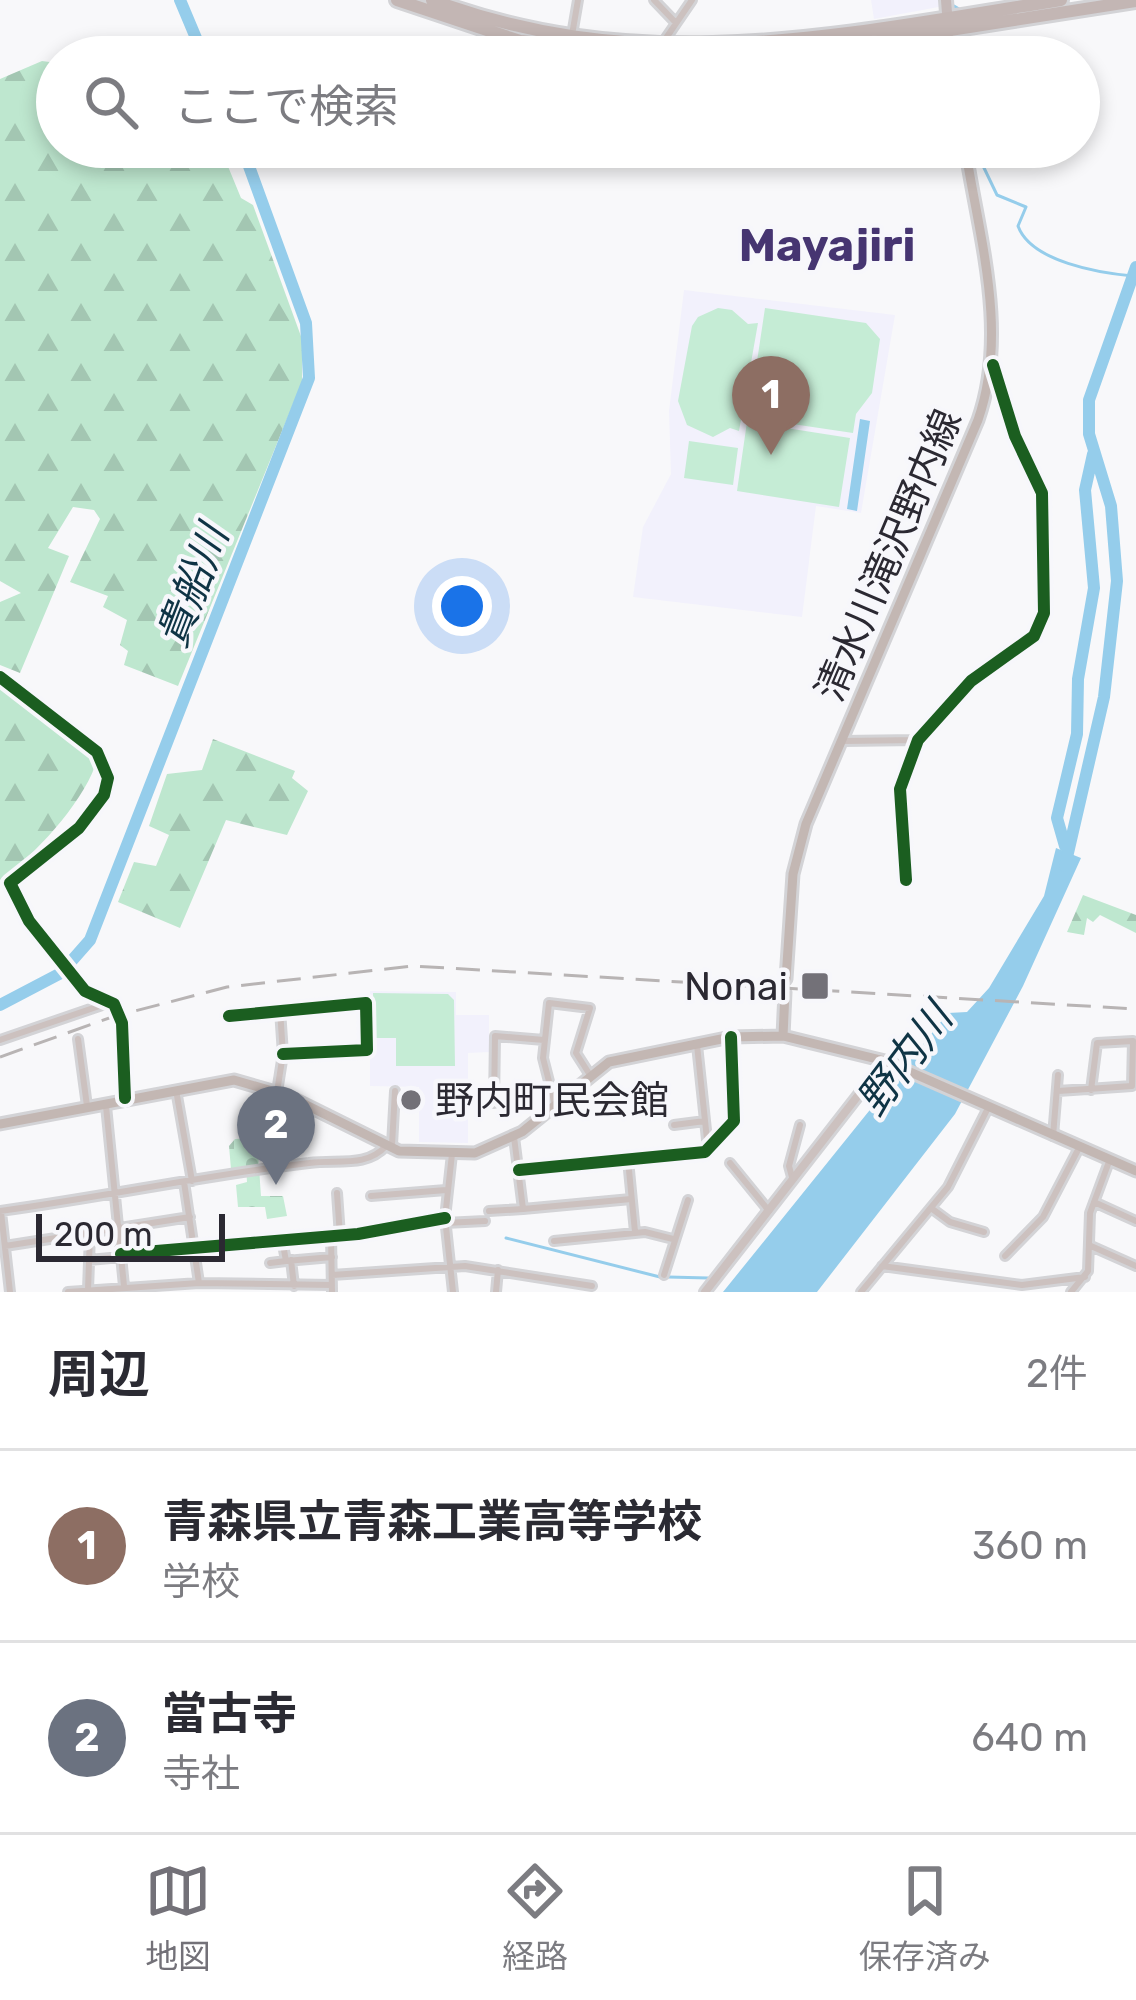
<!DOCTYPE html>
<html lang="ja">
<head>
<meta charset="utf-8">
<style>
  body { margin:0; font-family:Rubik,"Noto Sans JP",sans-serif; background:#f7f7f7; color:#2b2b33 }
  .scale { position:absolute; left:36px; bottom:30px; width:189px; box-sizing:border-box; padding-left:12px; border:6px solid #2b2932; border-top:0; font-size:33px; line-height:42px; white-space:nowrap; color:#2b2932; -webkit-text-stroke:9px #f7f7fb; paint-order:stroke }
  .you { position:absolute; left:462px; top:606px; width:42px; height:42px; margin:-30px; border:9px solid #fff; border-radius:50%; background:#1a73e8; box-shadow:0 0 0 18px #1a73e833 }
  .badge { display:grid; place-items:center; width:78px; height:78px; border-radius:50%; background:#737178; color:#fff; font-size:39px; font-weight:700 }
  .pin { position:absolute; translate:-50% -99px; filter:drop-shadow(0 3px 6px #0008) }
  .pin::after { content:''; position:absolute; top:63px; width:42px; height:36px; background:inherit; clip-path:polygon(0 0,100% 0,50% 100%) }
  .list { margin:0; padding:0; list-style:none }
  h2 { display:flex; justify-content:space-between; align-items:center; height:156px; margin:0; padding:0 48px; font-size:51px }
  h2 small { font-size:39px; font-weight:400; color:#7c7c81 }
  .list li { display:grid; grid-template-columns:78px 1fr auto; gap:36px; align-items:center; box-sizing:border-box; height:192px; padding:0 48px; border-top:3px solid #e1e1e2 }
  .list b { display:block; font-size:45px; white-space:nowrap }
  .list p { margin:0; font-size:39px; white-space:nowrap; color:#7c7c81 }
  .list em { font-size:39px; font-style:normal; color:#7c7c81 }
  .icon { flex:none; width:66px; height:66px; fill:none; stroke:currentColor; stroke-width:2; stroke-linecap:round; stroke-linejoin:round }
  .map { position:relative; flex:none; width:1136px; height:1292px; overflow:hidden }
  .search { position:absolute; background:#fff; box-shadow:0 6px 18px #0003; left:36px; right:36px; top:36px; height:132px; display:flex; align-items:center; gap:30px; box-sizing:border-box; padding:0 42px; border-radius:66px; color:#7c7c81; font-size:45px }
  .sheet { height:540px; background:#fff }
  nav { display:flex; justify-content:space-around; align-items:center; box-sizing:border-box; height:168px; border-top:3px solid #e1e1e2; background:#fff; font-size:33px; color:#7c7c81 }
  nav a { display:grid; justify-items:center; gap:6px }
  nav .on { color:#737178 }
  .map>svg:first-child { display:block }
</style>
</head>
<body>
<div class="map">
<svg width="1136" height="1292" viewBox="0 0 1136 1292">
  <defs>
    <pattern id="forest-firs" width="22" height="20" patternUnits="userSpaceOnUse" patternTransform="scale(3)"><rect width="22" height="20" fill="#bee7cf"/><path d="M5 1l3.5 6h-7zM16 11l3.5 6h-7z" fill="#a3c6b2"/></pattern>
    <pattern id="cemetery-stones" width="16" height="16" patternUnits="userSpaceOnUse" patternTransform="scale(3)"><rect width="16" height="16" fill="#c5ecd5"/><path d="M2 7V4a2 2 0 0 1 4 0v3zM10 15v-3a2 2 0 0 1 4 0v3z" fill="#a9cab7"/></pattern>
  </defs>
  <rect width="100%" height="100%" fill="#f8f8fa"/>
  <path fill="#f2f1fc" d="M871,0H942L944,6L874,19Z
    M684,290L895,315L861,513L816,506L802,617L633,597L643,527L671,474L669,411Z
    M370,991L456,992V1015H489V1052L468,1053V1143L419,1142V1087L370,1086Z"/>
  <path fill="url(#forest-firs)" d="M42,61L57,63V147H220L241,198L253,205L302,339V382L178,686L124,665L128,651L120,645L127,620L103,607L108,596L70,582L100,519L94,510L73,507L48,548L69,556L20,673L0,665V602L21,593L0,581V79Z
    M0,682L77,738L95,766C81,805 33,857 0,880Z
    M213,739L295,771L292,778L308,791L287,835L226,820L180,928L118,902L134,862L156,866L169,835L149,826L167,774L202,770Z
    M1083,895L1136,915V933L1100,915L1093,922L1087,918L1084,935L1067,932Z"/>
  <path fill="url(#cemetery-stones)" d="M264,1138L266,1152L258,1154L261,1196H283L287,1216L267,1219L265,1207H238L236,1185L247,1182L246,1167L231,1169L229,1146L235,1139Z"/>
  <path fill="#c5ecd5" d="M718,308L732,310L748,324L758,323L739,431L730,428L713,437L687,425L678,401L692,326L698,317Z
    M765,308L866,323L880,339L872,393L856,414L853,433L759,419L750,408Z
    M747,422L850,438L839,507L737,491Z
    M689,441L738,448L733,485L684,478Z
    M373,993L448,994L454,1000L455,1066H396V1038H374Z"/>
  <path fill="#95cdeb" d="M860,419L870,421L857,511L847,509Z
    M1056,848L1081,858L1023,986L955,1114L817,1292H723L948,1013L967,1012L989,988L1044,896Z"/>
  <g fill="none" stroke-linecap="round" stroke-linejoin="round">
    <path stroke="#95cdeb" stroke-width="3" d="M954,6L959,9
      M960,57L963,36
      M974,147L997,195L1026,207L1018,226C1031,262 1100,273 1133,276
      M506,1238L660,1277
      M668,1277L708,1278"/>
    <path stroke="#95cdeb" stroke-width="12" d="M180,0L204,57
      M1065,846L1057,818L1077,734L1078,679L1094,588L1085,490L1093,454
      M1065,866L1104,697L1117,581L1111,506L1089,434V400L1136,267
      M0,1005L61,973L90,940L309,378L306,323L242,147"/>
    <g stroke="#d3d3d6" stroke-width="12">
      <path id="minor" d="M654,0L676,23
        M572,35L578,0
        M664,41L692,0
        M0,677L97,752L108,778L104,795L79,828L10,883L29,921L85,991L114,1004
        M843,741L917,740
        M906,880L900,789L918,740L971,681L1034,636L1044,613L1042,493L1015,436L993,365
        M229,1016L366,1003L367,1050L283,1054
        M120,1019L125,1098
        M78,1039L87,1106
        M0,1040L108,1003
        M697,1045L708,1149
        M176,1090L192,1181
        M1058,1091L1132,1086L1133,1041L1097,1043L1091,1090
        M277,1092L283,1054L280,1010
        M494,1103L495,1036L544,1040
        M555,1105L543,1058L549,1003L590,1008L576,1053L590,1075
        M106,1106L124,1286
        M674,1125L705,1121
        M1053,1136L1058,1075
        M514,1137L523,1209L631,1199
        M392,1145L395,1091
        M452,1154L445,1218L453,1292
        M628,1160L635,1232
        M730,1163L769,1211
        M519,1170L705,1152L734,1121L731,1037
        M792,1177L789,1166L800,1125
        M184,1182L199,1283
        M337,1193L340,1236
        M371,1196L446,1190
        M1094,1202L1136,1221
        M931,1208L950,1222L984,1232
        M0,1211C104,1197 205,1175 309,1163C337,1159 366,1168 386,1146
        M489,1211L523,1209
        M1,1212L10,1292
        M445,1223L485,1221
        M331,1236L332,1292
        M282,1239L286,1261L332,1257
        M554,1241L645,1232L673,1239
        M5,1246L190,1217
        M1091,1246L1136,1266
        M121,1254L358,1234L445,1218
        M1005,1256L1043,1217L1080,1146
        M89,1260L121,1257
        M291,1260L294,1286
        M270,1263L286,1261
        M882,1266L1022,1285L1085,1277
        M332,1275L465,1266L592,1286
        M664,1275L688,1200
        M88,1290L90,1234
        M68,1292L199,1283L332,1285
        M496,1292L498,1270
        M861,1292L948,1187L988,1108
        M1071,1292L1088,1271L1090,1213L1110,1159"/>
    </g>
    <g stroke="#d3d3d6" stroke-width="14">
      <path id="tertiary" d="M705,1292L885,1061"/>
    </g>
    <g stroke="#d3d3d6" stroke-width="15">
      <path id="secondary" d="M947,30L952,57
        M786,979L793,874L806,824L978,420C1009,332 979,237 965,147
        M783,1036L785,992
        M0,1124L234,1080L286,1095L399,1151L475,1153L522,1132L609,1062L731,1037L783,1036L885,1061L1136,1171"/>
    </g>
    <g stroke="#d3d3d6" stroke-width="16">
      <path id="primary" d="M946,0L948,26"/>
    </g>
    <g stroke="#d3d3d6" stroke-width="18">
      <path id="trunk" d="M397,0L520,41L679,57
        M432,0C646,80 844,34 1061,0
        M713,57L867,43L1136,1"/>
    </g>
    <use href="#minor" stroke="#ccc1bf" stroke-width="6"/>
    <use href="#tertiary" stroke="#ccc1bf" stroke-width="8"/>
    <use href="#secondary" stroke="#c3b7b3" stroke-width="9"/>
    <use href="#primary" stroke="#c5b9b8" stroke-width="10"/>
    <use href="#trunk" stroke="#c3b6b4" stroke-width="12"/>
    <path stroke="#b8b4b4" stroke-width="3" stroke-dasharray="24 12" stroke-linecap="butt" d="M0,1057L112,1017L227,987L413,966L1136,1009"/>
    <g stroke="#f7f7fb" stroke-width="20">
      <path id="cycleway" d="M0,677L97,752L108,778L104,795L79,828L10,883L29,921L85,991L114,1004L122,1023L125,1098
        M906,880L900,789L918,740L971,681L1034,636L1044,613L1042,493L1015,436L993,365
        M229,1016L366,1003L367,1050L283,1054
        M519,1170L705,1152L734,1121L731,1037
        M121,1254L358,1234L445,1218"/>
    </g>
    <use href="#cycleway" stroke="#1b5e20" stroke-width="12"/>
  </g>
  <g fill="#737178" stroke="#f7f7fb" stroke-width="4.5">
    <rect x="800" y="971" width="30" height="30" rx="6"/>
    <circle cx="411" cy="1100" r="12"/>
  </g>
  <g text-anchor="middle" stroke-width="9" stroke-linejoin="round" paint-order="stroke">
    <g font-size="39" fill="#2b2932" stroke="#f7f7fb">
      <text transform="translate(888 555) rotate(-67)" y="14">清水川滝沢野内線</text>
    </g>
    <g font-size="39" fill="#2b2932" stroke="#f7f7fb" text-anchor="end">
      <text x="788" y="1000">Nonai</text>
      <text x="435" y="1114" text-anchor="start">野内町民会館</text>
    </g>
    <g font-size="42" font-style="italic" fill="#0f3445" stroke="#f7f7fb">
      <text transform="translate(192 586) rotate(-69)" y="15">貴船川</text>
      <text transform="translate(904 1059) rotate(-53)" y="15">野内川</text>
    </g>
    <g font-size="45" font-weight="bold" fill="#463571" stroke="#f7f7fb">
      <text x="827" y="261">Mayajiri</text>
    </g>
  </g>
</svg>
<div class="scale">200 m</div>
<div class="you"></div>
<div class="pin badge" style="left:771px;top:455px;background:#8d6e63">1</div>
<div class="pin badge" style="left:276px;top:1185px;background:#6b7280">2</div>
<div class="search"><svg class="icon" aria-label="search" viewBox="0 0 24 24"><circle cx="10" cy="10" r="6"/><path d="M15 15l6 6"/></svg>ここで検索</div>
</div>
<section class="sheet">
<h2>周辺<small>2件</small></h2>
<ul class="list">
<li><span class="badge" style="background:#8d6e63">1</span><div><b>青森県立青森工業高等学校</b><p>学校</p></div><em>360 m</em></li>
<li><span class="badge" style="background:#6b7280">2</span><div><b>當古寺</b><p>寺社</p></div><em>640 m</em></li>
</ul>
</section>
<nav>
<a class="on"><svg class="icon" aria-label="map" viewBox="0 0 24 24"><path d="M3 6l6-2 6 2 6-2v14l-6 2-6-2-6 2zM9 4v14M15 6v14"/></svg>地図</a>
<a><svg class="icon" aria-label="directions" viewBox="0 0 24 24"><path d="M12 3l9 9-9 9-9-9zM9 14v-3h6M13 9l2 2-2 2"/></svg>経路</a>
<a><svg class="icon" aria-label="saved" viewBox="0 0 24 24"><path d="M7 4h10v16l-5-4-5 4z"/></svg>保存済み</a>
</nav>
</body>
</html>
